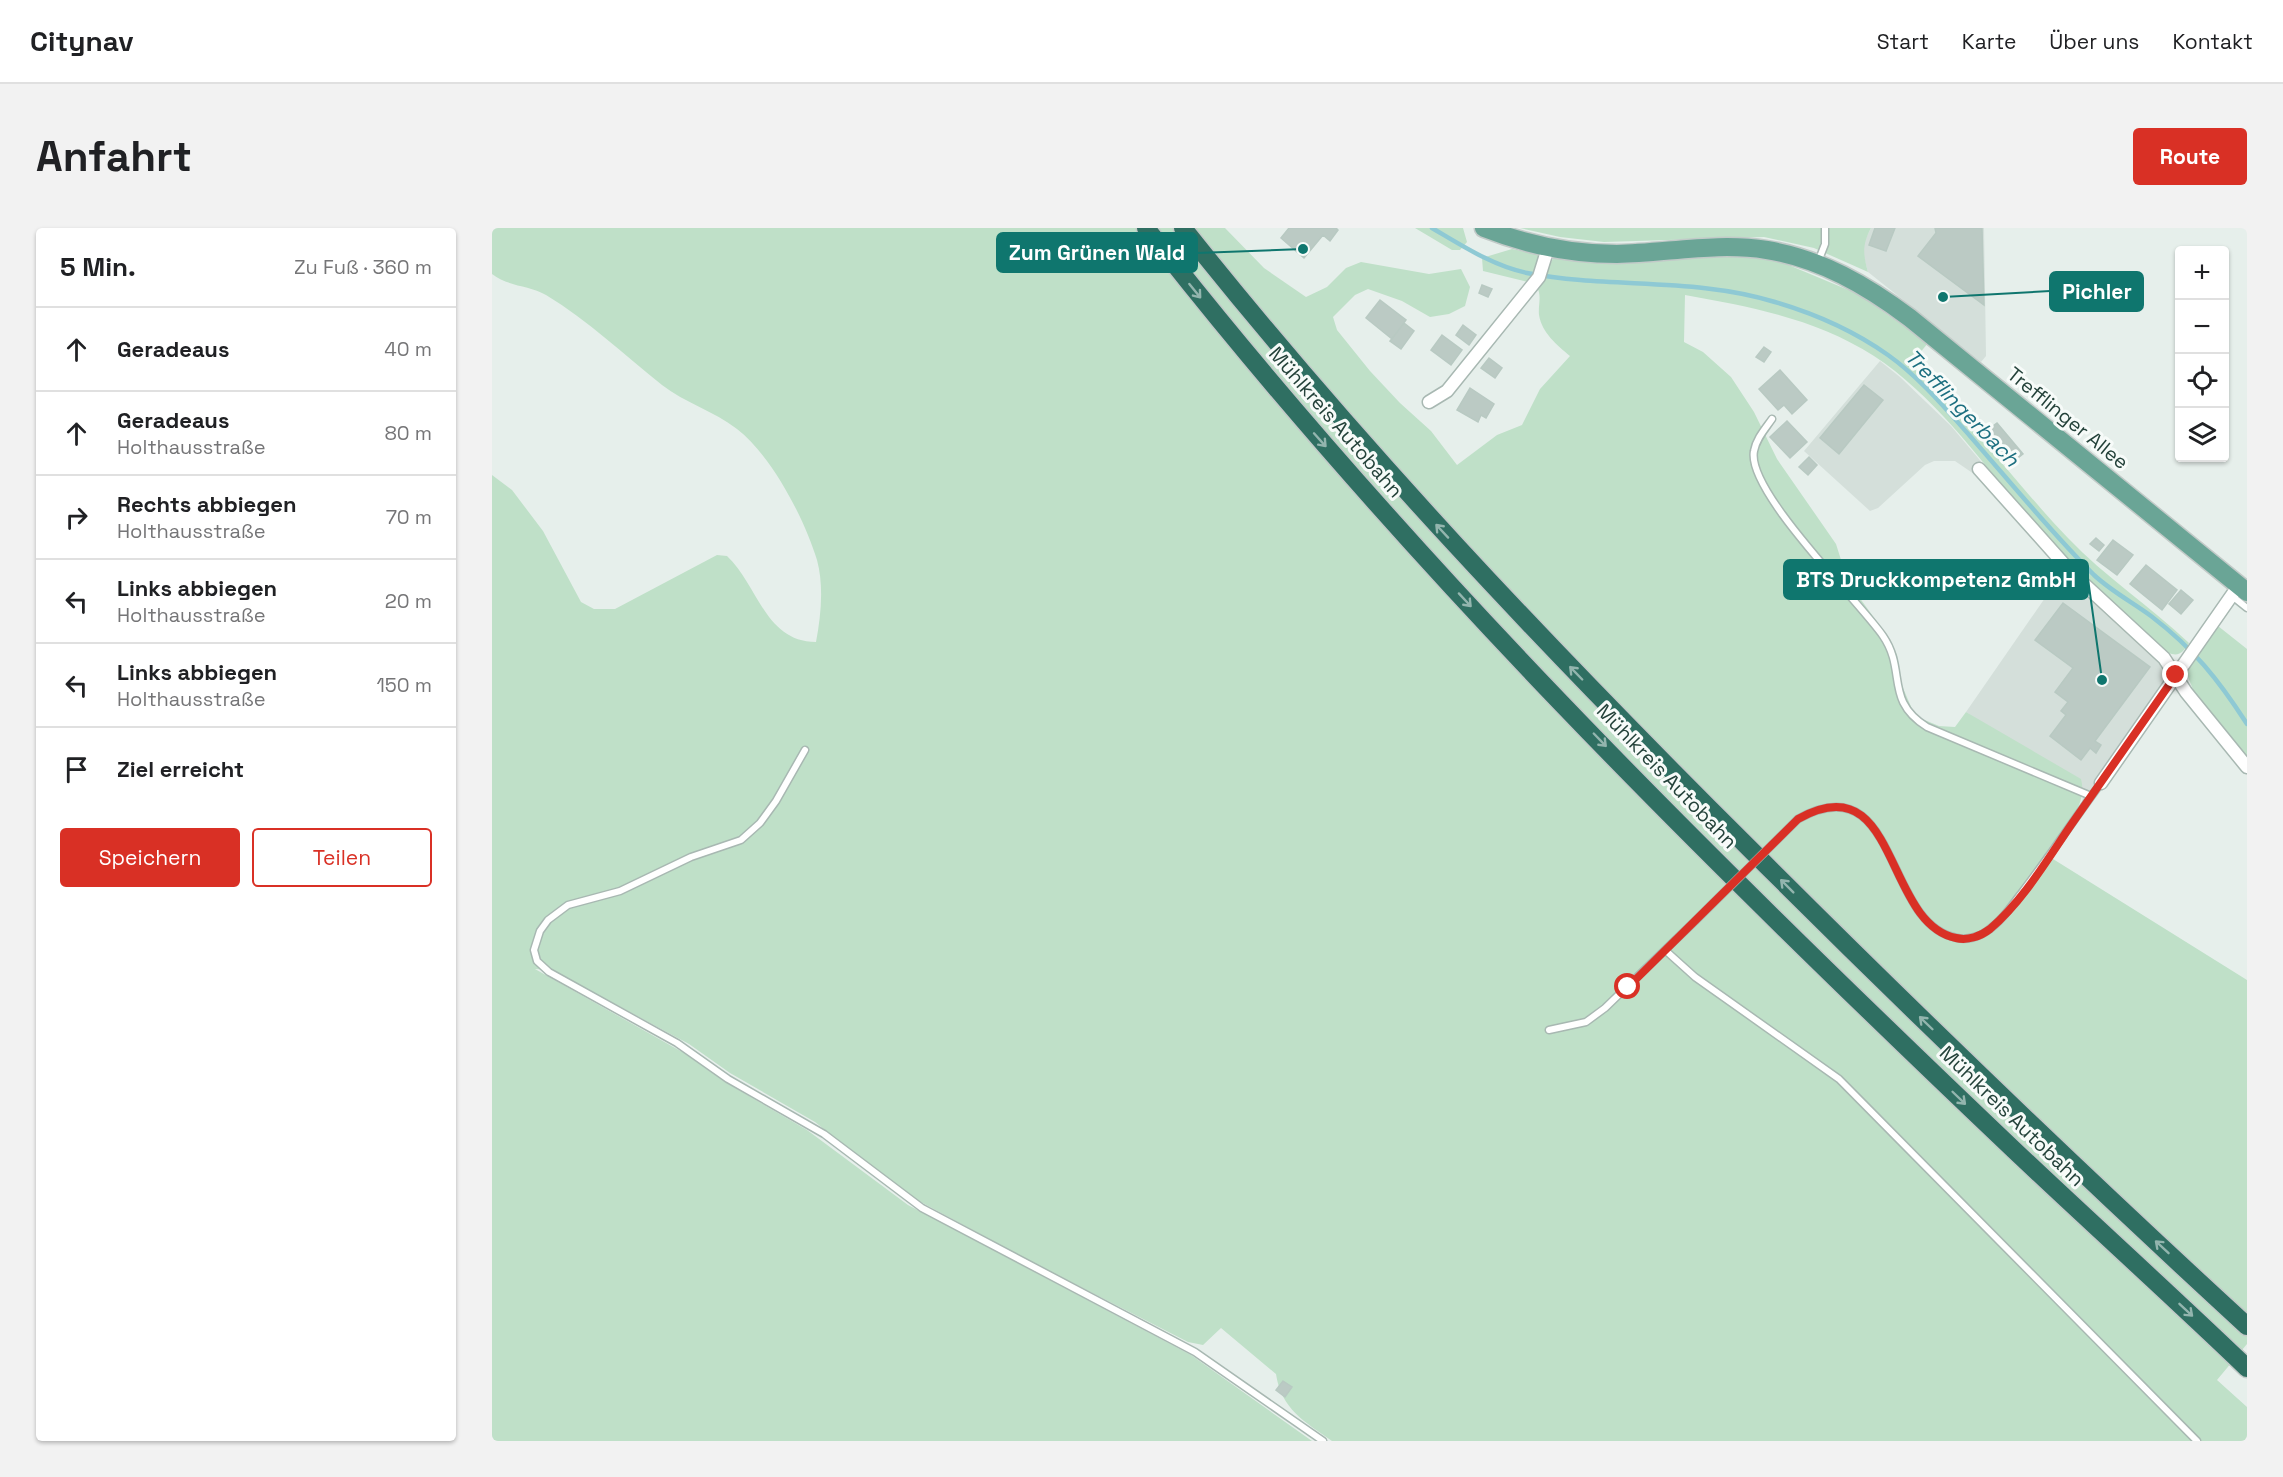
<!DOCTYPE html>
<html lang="de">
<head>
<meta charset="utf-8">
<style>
  body { margin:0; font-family:"Space Grotesk",sans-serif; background:#f2f2f2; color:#202124 }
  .controls { position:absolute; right:18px; top:18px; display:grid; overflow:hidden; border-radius:6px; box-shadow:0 2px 4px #0004 }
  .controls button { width:54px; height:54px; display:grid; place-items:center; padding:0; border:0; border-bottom:2px solid #e0e0e0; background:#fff; color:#202124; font:30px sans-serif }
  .stop { position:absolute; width:18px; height:18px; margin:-14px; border:4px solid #d93025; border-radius:50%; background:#fff }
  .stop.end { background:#d93025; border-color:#fff; box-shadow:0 2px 6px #0008 }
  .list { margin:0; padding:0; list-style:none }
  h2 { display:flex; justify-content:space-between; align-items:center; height:78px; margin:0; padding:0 24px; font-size:26px }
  h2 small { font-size:20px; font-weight:400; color:#757577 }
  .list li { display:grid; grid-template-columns:39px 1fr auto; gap:18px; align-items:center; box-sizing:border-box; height:84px; padding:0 24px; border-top:2px solid #e0e0e0 }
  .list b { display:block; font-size:22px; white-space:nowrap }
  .list p { margin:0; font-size:20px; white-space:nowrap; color:#757577 }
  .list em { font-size:20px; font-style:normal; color:#757577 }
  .actions { display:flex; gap:12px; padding:18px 24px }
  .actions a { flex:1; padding:14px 0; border:2px solid #d93025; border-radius:6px; text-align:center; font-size:21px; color:#d93025 }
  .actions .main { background:#d93025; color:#fff }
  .icon { flex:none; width:33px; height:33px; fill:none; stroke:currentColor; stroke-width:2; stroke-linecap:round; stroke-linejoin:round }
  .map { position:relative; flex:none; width:1755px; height:1213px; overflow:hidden; border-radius:6px }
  header { display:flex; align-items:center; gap:36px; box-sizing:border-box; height:84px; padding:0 30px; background:#fff; border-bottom:2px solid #e0e0e0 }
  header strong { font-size:28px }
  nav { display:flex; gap:33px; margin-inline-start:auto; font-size:21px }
  .intro { display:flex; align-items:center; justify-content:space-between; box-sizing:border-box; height:144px; padding:0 36px }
  h1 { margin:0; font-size:42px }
  .button { padding:15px 27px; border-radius:6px; background:#d93025; color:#fff; font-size:21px; font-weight:700 }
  main { display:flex; gap:36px; padding:0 36px }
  aside { flex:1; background:#fff; border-radius:6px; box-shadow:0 2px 4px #0004 }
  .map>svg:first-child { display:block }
</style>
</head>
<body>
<header>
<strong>Citynav</strong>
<nav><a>Start</a><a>Karte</a><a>Über uns</a><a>Kontakt</a></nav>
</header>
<div class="intro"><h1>Anfahrt</h1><a class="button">Route</a></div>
<main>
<aside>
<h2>5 Min.<small>Zu Fuß · 360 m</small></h2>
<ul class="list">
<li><svg class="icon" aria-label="ahead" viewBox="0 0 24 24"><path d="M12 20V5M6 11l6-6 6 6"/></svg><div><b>Geradeaus</b></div><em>40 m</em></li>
<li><svg class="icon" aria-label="ahead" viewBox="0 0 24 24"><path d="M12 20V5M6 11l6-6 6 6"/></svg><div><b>Geradeaus</b><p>Holthausstraße</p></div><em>80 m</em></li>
<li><svg class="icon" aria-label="right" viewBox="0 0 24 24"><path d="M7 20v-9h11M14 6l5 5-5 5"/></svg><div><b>Rechts abbiegen</b><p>Holthausstraße</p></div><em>70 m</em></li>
<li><svg class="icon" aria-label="left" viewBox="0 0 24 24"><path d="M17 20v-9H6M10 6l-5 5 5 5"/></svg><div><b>Links abbiegen</b><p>Holthausstraße</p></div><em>20 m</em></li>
<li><svg class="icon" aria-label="left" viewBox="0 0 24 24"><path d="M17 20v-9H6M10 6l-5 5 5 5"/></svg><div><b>Links abbiegen</b><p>Holthausstraße</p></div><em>150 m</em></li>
<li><svg class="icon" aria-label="arrive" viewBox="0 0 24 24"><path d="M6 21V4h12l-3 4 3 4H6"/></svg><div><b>Ziel erreicht</b></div></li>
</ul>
<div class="actions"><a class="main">Speichern</a><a>Teilen</a></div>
</aside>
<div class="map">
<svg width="1755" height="1213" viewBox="0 0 1755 1213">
  <rect width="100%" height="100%" fill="#e6efeb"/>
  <path fill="#d4dfda" d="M1379,0H1492L1494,128L1489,134L1376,44L1371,26L1372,14Z
    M1388,133L1408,149L1459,198L1492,237L1482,246L1463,233H1442L1433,237L1386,280L1378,283L1312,223Z
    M1571,344L1662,428L1675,448L1590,574L1592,563L1474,484Z"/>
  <path fill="#bfe0c8" d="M0,0H733L772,40L814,69L835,59L854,40L869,34L937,46L969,41L978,59L973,78L957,86L938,89L910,73L876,61L863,67L841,89L845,102L878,143L908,175L939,203L965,237L1005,207L1030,197L1048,161L1078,128C1065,117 1050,105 1047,87C1046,77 1050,68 1045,59L1062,29L1231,27L1287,33L1366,66L1436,115L1418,137C1477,189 1522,254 1576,310C1613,349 1658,378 1697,415C1691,424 1688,429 1676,425C1633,389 1588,349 1550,306C1499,247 1448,171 1382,128C1324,91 1260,79 1193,67L1192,114L1211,124L1239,149L1262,184L1285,231L1344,316L1356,354L1394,406L1405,427L1408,453L1423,488L1447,498L1463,499L1474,484L1589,551C1597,581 1567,603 1553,626L1755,752V1116L1725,1152L1755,1179V1213H840C813,1194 789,1181 784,1146L729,1100L711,1117L696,1114L536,1032L414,966L323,894L238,845L197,816L60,742L43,741L192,825L233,854L315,902L416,977L699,1127L820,1213H0V247L20,262L51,303L89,374L102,381H123L225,327L235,328C266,357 273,414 324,414C329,388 332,358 325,332C312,290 280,228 245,201C222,183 193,175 170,157C131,126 97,93 54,67C37,57 17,59 0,46Z
    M923,0H971L975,14L968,22H960Z
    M1028,0H1379C1370,17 1371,26 1376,44L1322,20L1272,9L1112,14L1068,9Z
    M1020,21L1048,27L1043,44L1036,54L991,43L990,30Z
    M1726,398L1755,421V529L1702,464L1694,444Z"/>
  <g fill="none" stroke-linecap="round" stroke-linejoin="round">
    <path stroke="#8ec9d4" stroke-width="4.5" d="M940,0C969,17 1001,38 1035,45C1117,61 1203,49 1283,74C1324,86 1362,103 1396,127C1427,149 1453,180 1478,208C1519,255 1558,303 1602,347C1619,363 1640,374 1659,388C1702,421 1726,451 1755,496"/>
  </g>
  <path fill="#bbcac4" stroke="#b8c9c2" stroke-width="1.5" d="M797,0H844L846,2L838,13L831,7L812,30L789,10Z
    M1383,0H1403L1394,23L1377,17Z
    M1443,0H1490L1492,77L1426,28L1444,5Z
    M990,57L1000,61L996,69L987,65Z
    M888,72L914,92L900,111L874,90Z
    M912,95L922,103L909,121L898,113Z
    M971,97L984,107L977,117L964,107Z
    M950,107L970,122L959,137L939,122Z
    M1272,119L1279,124L1272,134L1264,129Z
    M997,130L1010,140L1003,150L989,140Z
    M1288,142L1315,172L1300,186L1292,177L1286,182L1267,161Z
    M1372,157L1391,172L1347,226L1328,210Z
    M978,160L1002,176L994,190L989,187L986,194L965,182Z
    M1295,193L1315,214L1298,230L1278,209Z
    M1505,195L1531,226L1517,237L1492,205Z
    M1317,229L1325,237L1316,247L1307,239Z
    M1604,310L1612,317L1607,323L1598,316Z
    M1621,312L1641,327L1625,347L1605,332Z
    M1654,337L1685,362L1670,382L1638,356Z
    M1689,362L1701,372L1689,386L1677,376Z
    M1571,375L1658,439L1603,513L1609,517L1604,525L1598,520L1589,532L1558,508L1574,487L1569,483L1576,474L1563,464L1581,440L1543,412Z
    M791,1153L800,1159L793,1169L784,1162Z"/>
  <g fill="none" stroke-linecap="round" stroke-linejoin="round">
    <g stroke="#a8b8b2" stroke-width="9">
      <path id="service" d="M1326,34L1333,16V0
        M1280,191C1273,201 1264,211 1262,223C1254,263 1367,373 1391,408C1415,443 1392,472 1435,499L1599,568
        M1740,368L1755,380
        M313,522L284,573L268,595L249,612L199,629L128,663L76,677L56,692L48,703L42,722L45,733L57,744L185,815L236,851L332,906L430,980L703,1124L831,1213
        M1306,591C1408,534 1391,697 1465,710C1475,712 1487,709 1495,703C1510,693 1520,677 1531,663C1558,628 1582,591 1609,555
        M1173,722L1203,749L1347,851L1705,1213
        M1057,802L1094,794L1113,780L1203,693"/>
    </g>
    <g stroke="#a8b8b2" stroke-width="15">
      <path id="minor" d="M937,174L955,163L1047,49L1056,20
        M1487,241L1579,344L1672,430L1694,464L1755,539
        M1609,555L1747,357"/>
    </g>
    <g stroke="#c2cac8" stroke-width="21">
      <path id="primary" d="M992,0C1035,17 1079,26 1125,26C1175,25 1225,14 1275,22C1329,31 1374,57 1418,90L1755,364"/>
    </g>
    <g stroke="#c2cac8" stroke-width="21">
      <path id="motorway" d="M654,0C913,332 1217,632 1522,922C1599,995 1678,1066 1755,1140
        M691,0C865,219 1058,422 1256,619C1419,782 1585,942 1755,1098"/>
    </g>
    <use href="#service" stroke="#fff" stroke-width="6"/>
    <use href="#minor" stroke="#fff" stroke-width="12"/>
    <use href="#primary" stroke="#6aa596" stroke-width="18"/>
    <use href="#motorway" stroke="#2f6f62" stroke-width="18"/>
    <g stroke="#a8b8b2" stroke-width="9" stroke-linecap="butt">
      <path id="service-bridge" d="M1203,693L1306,591"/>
    </g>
    <use href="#service-bridge" stroke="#fff" stroke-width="6"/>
  </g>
  <defs><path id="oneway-shaft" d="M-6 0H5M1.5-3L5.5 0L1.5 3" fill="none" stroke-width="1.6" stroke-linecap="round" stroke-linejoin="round" transform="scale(1.5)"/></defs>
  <g stroke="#93b5ae">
    <use href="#oneway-shaft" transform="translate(703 63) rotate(51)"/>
    <use href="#oneway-shaft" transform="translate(828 212) rotate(48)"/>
    <use href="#oneway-shaft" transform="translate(950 303) rotate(-133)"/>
    <use href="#oneway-shaft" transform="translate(973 372) rotate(47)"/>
    <use href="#oneway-shaft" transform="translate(1084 445) rotate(-134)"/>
    <use href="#oneway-shaft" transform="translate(1108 512) rotate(46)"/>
    <use href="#oneway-shaft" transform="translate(1295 658) rotate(-135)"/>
    <use href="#oneway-shaft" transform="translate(1434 795) rotate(-136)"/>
    <use href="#oneway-shaft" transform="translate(1467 870) rotate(44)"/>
    <use href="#oneway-shaft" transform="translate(1670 1019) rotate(-137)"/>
    <use href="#oneway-shaft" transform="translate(1694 1082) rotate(43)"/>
  </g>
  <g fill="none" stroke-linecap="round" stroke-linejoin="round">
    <path stroke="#d93025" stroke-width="8" d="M1136,759L1306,591C1407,534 1391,695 1464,710C1476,713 1489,708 1498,701C1531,673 1555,632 1579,597C1614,547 1649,497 1684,447"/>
  </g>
  <g text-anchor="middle" stroke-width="6" stroke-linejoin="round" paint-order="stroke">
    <g font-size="20" fill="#24423a" stroke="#f7fbf9">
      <text transform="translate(1576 190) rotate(39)" y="7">Trefflinger Allee</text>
      <text transform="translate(844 194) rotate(49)" y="7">Mühlkreis Autobahn</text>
      <text transform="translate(1175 548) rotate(46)" y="7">Mühlkreis Autobahn</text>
      <text transform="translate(1520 888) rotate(44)" y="7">Mühlkreis Autobahn</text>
    </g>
    <g font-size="21" font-style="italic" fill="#1c6f80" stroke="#f7fbf9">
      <text transform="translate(1470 180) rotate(46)" y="7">Trefflingerbach</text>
    </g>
  </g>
  <path fill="none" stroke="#0f766e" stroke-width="2" d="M811 21L705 25M1451 69L1558 63M1610 452L1596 351"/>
  <g fill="#0f766e" stroke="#f7fbf9" stroke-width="2">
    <circle cx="811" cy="21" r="6"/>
    <circle cx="1451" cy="69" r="6"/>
    <circle cx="1610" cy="452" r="6"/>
  </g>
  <g fill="#0f766e" stroke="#0f766e" stroke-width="2">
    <rect x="505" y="5" width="200" height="39" rx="6"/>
    <rect x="1558" y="44" width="93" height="39" rx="6"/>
    <rect x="1292" y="332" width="304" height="39" rx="6"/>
  </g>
  <g font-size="21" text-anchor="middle" font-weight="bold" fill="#fff">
    <text x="605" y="32">Zum Grünen Wald</text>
    <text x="1605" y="71">Pichler</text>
    <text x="1444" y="359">BTS Druckkompetenz GmbH</text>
  </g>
</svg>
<div class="controls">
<button>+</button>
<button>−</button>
<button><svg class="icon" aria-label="locate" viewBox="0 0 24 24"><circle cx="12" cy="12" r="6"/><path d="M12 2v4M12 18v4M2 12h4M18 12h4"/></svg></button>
<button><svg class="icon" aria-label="layers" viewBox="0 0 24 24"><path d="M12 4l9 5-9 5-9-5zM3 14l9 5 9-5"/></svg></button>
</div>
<div class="stop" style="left:1136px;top:759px"></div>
<div class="stop end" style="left:1684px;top:447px"></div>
</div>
</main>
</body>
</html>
